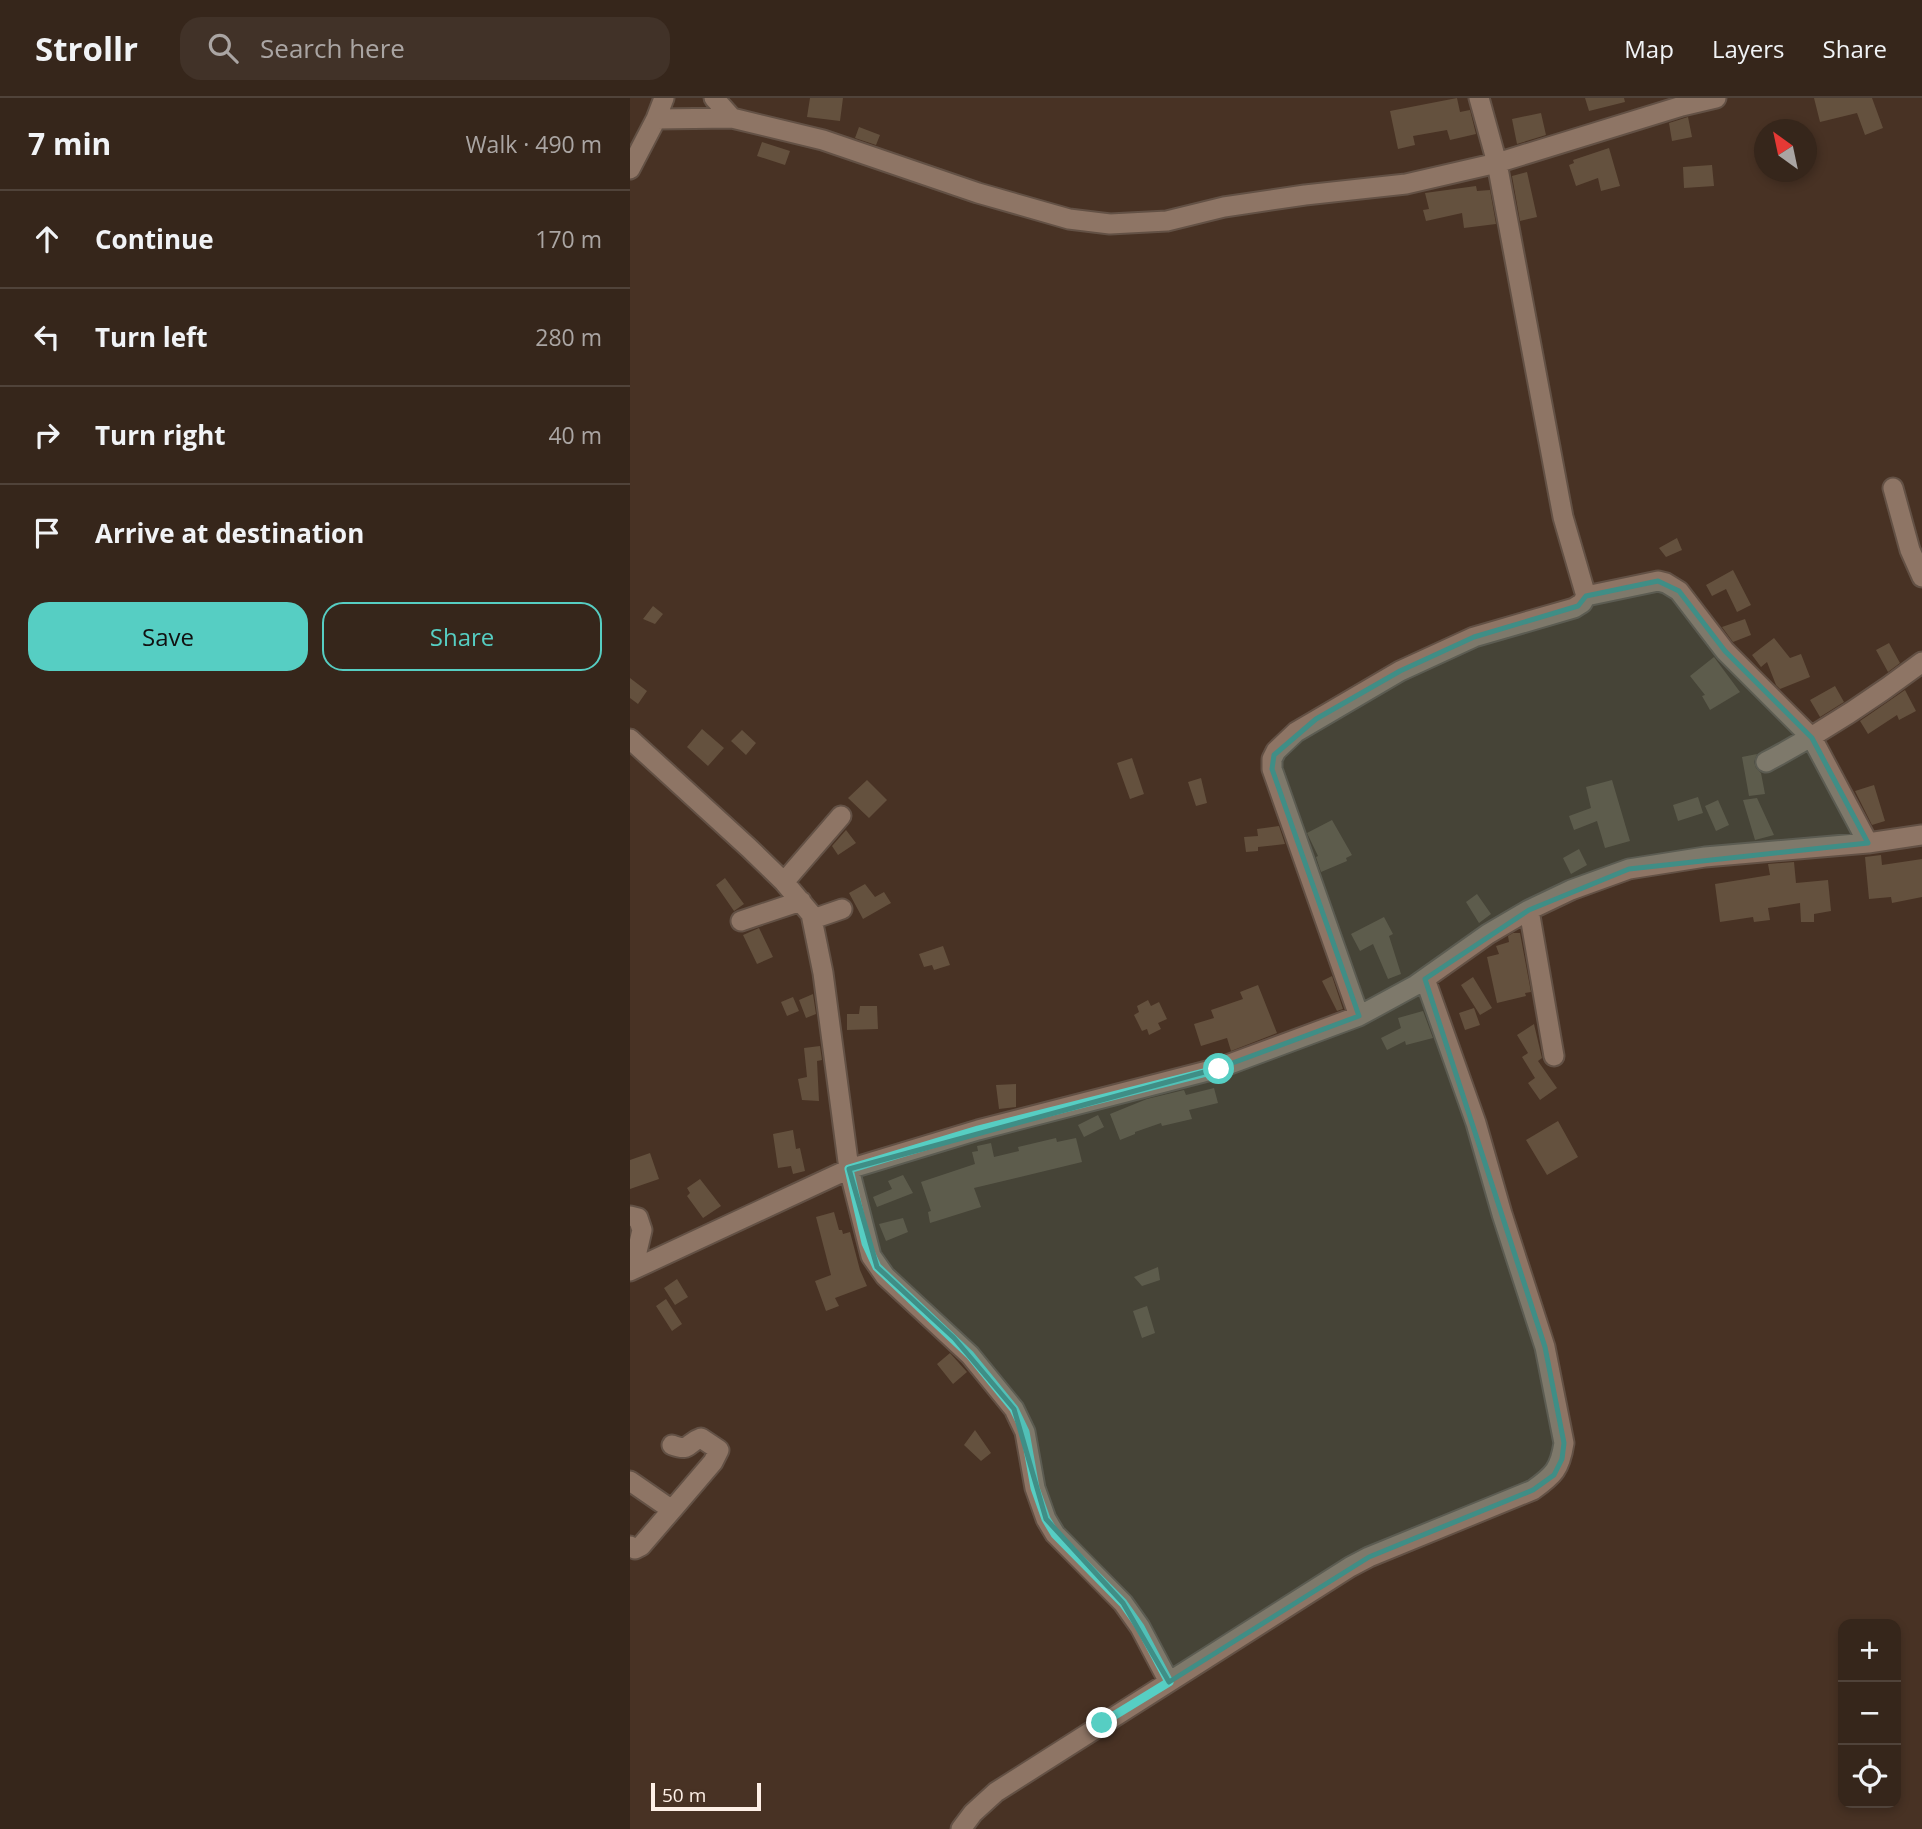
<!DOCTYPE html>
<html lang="en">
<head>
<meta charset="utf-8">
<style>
  body { margin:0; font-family:"Open Sans",sans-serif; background:#413228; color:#f1f3f6 }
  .controls { position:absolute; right:21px; bottom:21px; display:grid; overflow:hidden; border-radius:14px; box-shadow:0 4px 10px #0003 }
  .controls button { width:63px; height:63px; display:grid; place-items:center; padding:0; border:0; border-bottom:2px solid #50433a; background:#36261b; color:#f1f3f6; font:35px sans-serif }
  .compass { position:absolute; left:1124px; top:21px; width:63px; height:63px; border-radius:50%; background:#36261b; box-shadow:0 4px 10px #0003; rotate:327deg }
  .scale { position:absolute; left:21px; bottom:18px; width:110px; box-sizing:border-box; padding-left:7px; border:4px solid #fef0e7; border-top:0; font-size:19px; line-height:24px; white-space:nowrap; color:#fef0e7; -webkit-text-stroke:5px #483224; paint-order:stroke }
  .stop { position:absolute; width:21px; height:21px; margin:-16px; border:5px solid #56cec3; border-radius:50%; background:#fff }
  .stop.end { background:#56cec3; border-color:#fff; box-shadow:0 2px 7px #0008 }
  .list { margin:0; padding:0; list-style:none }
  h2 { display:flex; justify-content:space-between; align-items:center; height:91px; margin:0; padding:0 28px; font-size:30px }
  h2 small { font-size:23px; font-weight:400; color:#aaa5a3 }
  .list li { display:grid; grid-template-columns:46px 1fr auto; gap:21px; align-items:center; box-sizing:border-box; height:98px; padding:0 28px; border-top:2px solid #50433a }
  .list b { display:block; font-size:26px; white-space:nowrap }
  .list em { font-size:23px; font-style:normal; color:#aaa5a3 }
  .actions { display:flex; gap:14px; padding:21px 28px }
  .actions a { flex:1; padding:16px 0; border:2px solid #56cec3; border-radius:21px; text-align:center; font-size:24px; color:#56cec3 }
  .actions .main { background:#56cec3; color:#111 }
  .icon { flex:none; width:38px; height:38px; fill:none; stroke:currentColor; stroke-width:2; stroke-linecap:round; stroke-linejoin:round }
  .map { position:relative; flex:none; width:1292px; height:1731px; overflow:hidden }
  header { display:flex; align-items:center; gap:42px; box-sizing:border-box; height:98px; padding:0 35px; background:#36261b; border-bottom:2px solid #50433a }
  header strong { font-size:33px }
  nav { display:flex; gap:38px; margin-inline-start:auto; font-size:24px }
  .search { width:490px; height:63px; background:#413228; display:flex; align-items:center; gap:18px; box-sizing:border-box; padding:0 24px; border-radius:21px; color:#aaa5a3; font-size:26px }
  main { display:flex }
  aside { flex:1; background:#36261b }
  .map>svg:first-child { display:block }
</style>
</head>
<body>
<header>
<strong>Strollr</strong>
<div class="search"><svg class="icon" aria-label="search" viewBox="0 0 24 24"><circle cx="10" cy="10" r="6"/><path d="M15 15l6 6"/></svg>Search here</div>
<nav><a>Map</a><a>Layers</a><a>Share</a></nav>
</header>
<main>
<aside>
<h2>7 min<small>Walk · 490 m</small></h2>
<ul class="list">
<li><svg class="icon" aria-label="ahead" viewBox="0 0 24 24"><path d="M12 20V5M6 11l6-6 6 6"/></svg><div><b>Continue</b></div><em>170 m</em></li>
<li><svg class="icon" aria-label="left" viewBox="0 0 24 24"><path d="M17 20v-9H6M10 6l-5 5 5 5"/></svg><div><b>Turn left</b></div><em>280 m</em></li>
<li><svg class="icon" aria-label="right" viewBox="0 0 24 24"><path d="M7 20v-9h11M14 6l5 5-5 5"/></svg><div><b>Turn right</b></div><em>40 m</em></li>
<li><svg class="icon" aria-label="arrive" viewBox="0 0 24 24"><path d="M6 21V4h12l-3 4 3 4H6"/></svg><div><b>Arrive at destination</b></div></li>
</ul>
<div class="actions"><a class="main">Save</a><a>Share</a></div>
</aside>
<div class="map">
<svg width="1292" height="1731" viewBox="0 0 1292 1731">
  <rect width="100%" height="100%" fill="#483224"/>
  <path fill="#64513e" d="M180,0H213L210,23L177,19Z
    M827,0L830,14L840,12L846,36L820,42L817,32L783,38L785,47L768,51L760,13Z
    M955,0H994L995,4L959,13Z
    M1184,0H1242L1253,30L1235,37L1227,15L1190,24Z
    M911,15L916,37L887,46L882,21Z
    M1058,19L1062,39L1042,43L1039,25Z
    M229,29L250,37L246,47L225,40Z
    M132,44L160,53L155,67L127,58Z
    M979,50L990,88L971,93L968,80L946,88L939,67L944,65L943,62Z
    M1082,67L1084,88L1054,90L1053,69Z
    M897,74L907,119L890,123L882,78Z
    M846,88L847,93L860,92L866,126L834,130L832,115L796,123L793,112L799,111L795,95Z
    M1047,440L1052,452L1036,459L1029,450Z
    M1103,472L1121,507L1107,514L1096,491L1082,498L1076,487Z
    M23,508L33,516L25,526L13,521Z
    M1115,521L1121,537L1103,544L1092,529Z
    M1144,540L1160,560L1171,556L1180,579L1150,591L1146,587L1137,564L1131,569L1122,557Z
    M1259,545L1270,565L1258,574L1246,552Z
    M1084,559L1110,594L1080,612L1072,598L1075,597L1060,578Z
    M0,580L17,593L8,606L0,600Z
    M1205,588L1214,604L1190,619L1180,602Z
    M1275,592L1286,613L1269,622L1267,617L1238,636L1230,623Z
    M72,631L94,650L78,668L57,649Z
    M112,632L126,645L116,657L101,643Z
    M1127,656L1124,664L1126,670L1131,675L1135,696L1119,698L1112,659Z
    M502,660L514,696L500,701L487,665Z
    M571,680L577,705L566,708L558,684Z
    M237,682L257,702L239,720L218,700Z
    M982,682L1000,743L975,750L967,723L944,732L939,718L961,710L956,689Z
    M1244,687L1255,723L1242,727L1225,693Z
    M1068,699L1073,715L1048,723L1043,707Z
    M1127,700L1144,737L1125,742L1113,702Z
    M1088,702L1099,727L1086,733L1075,708Z
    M702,722L722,757L716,760L717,763L691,774L686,759L688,758L677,735Z
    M649,728L655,746L628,749V753L616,754L614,739L628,738L627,731Z
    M216,732L226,745L208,757L202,748Z
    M949,751L957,767L941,776L933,760Z
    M1251,757L1252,767L1292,761V799L1262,805L1261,799L1239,801L1235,759Z
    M1164,764L1166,785L1198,782L1201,813L1184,816V824H1171L1170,805L1138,810L1140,822L1124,824L1123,819L1090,824L1085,786L1140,777L1138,766Z
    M95,780L114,806L104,813L86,787Z
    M235,786L245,799L254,794L261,805L233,821L219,795Z
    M847,796L861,816L849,825L836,804Z
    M754,819L763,836L759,838L771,876L758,881L743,846L730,853L721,836Z
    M129,830L143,859L127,866L113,837Z
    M883,835H890L901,894L895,895L896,898L867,905L857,859L869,856L866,848L879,844L878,838Z
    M313,848L320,867L304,872L302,867L294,869L289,856Z
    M702,878L713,911L707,913L692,883Z
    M843,879L862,910L850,917L831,887Z
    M628,887L647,935L601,953L597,940L571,948L564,926L584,920L581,912L613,901L610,894Z
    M183,896L186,916L176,920L169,902Z
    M163,899L169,913L157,918L151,904Z
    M518,902L521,908L529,904L537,921L528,925L531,931L519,937L517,931L512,933L504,917L509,914L507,908Z
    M230,908H247L248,931L217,932V916H229Z
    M844,910L850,927L835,932L829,915Z
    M793,913L803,940L776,947L775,943L757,952L751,940L771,930L768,920Z
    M904,926L912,960L908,963L927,990L910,1002L898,985L905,980L892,959L898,955L887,937Z
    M190,948L192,962L187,963L189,1003L172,1002L168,981L177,979L174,950Z
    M386,986V1009L369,1011L366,987Z
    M584,990L588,1005L559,1012L562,1021L532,1028L531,1025L505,1034V1036L490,1042L480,1016L517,1001L554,992L556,997Z
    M468,1017L474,1029L454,1039L448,1027Z
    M928,1023L948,1059L917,1077L896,1042Z
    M163,1032L166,1051L170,1050L175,1073L163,1076L161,1068L148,1070L143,1036Z
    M426,1040L427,1044L446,1040L452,1064L344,1090L351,1109L300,1125L298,1114L301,1113L291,1084L345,1066L342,1054L348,1053L347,1048L361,1045L364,1059L389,1053L388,1049Z
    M20,1055L29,1081L0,1091V1062Z
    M273,1077L283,1095L247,1109L243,1099L262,1091L258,1083Z
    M70,1081L91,1108L73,1120L57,1098L60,1095L57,1090Z
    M204,1114L209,1132H212L213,1136L220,1134L230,1172L237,1188L205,1200L209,1208L196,1213L185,1183L201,1177L186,1119Z
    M273,1120L278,1134L256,1143L249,1126Z
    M528,1169L530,1182L512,1188L504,1179Z
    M47,1181L58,1199L45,1207L34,1190Z
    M36,1201L52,1226L42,1233L26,1208Z
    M517,1208L525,1235L512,1240L503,1213Z
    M320,1255L337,1274L323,1286L307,1266Z
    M345,1332L361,1355L351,1363L334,1347Z"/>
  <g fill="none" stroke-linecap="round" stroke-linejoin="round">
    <g stroke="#635145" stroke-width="23">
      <path id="minor" d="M84,0L102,20L193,42L348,95L439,121L480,126L537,123L594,109L675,97L776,86L867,65L1052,8L1086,0
        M849,0L867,65L933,419L956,498
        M26,21L102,20
        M0,71L26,21L34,0
        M1263,390L1280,452L1292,479
        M0,641L119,750L154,784L181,816L193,875L219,1071L241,1158L255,1178L340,1257L384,1311L395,1334L405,1390L416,1421L425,1436L493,1505L510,1529L539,1584
        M1136,664C1191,635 1242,602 1292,564
        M154,784L211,718
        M899,812L924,958
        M183,821L212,811
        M111,823L171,803
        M729,918L642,671V661L646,653L666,634L770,573L844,539L944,510L952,505L956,498L1028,483L1036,485L1049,493L1095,553L1182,640L1238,745
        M0,1118L8,1120L12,1132L3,1171
        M0,1173L219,1071L348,1032L589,970L729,918L786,887L858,836L899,812L941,792L999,771L1075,759L1238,745L1292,737
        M0,1383L42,1412L83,1364L89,1352L71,1340C56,1345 61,1354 42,1347
        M0,1448L5,1451L11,1448L42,1412
        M331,1731L343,1715L366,1694L720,1469L739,1459L903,1392C924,1377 930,1371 934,1345L915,1249L872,1116L846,1025L795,881"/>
    </g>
    <use href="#minor" stroke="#8e7565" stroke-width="19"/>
  </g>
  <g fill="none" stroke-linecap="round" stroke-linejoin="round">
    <path stroke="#56cec3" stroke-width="9" d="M472,1625L539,1584L510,1529L493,1505L425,1436L416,1421L405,1390L395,1334L384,1311L340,1257L247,1169L236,1145L219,1071L348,1032L589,971"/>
  </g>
  <path fill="#3f8e86" fill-opacity="0.2" stroke="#3f8e86" stroke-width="5" stroke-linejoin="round" d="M1028,483L1049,493L1095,553L1182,640L1238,745L999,771L899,812L795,881L915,1249L934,1345L932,1361L924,1377L903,1392L739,1459L539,1584L493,1505L416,1421L384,1311L324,1240L247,1169L219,1071L589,970L729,918L642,671L644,657L686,621L770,573L844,539L948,508L956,498Z"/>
</svg>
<div class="controls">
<button>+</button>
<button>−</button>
<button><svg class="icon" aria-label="locate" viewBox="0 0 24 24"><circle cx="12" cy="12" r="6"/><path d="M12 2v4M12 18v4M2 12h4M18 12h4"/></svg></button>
</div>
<svg class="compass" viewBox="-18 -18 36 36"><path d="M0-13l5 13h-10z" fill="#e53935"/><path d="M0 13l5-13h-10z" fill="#aaa5a3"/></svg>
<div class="scale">50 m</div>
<div class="stop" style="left:589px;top:971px"></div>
<div class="stop end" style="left:472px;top:1625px"></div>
</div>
</main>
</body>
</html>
